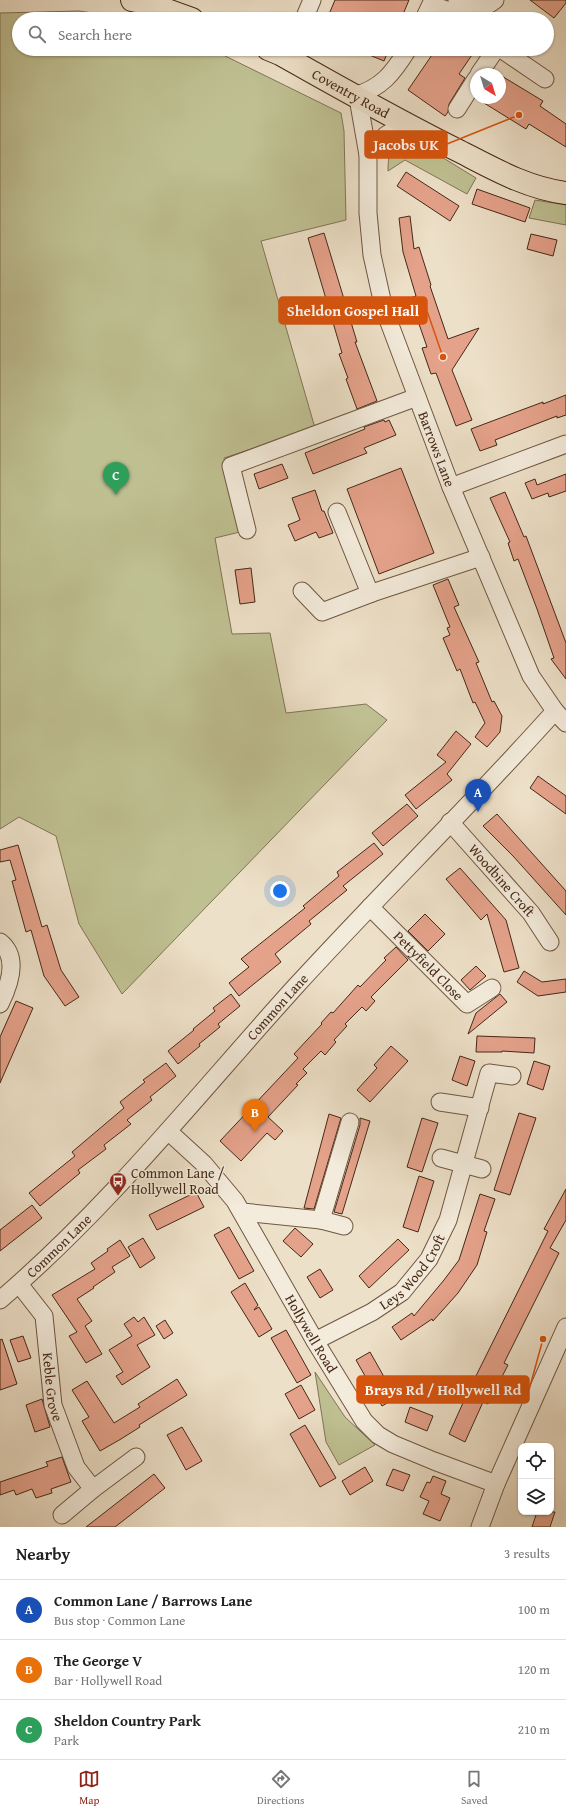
<!DOCTYPE html>
<html lang="en">
<head>
<meta charset="utf-8">
<style>
  body { margin:0; font-family:"Gentium Book Plus",serif; background:#f2f2f2; color:#222 }
  .controls { position:absolute; right:12px; bottom:12px; display:grid; overflow:hidden; border-radius:8px; box-shadow:0 1px 3px #0004 }
  .controls button { width:36px; height:36px; display:grid; place-items:center; padding:0; border:0; border-bottom:1px solid #e0e0e0; background:#fff; color:#222; font:20px sans-serif }
  .compass { position:absolute; left:470px; top:68px; width:36px; height:36px; border-radius:50%; background:#fff; box-shadow:0 1px 3px #0004; rotate:142deg }
  .you { position:absolute; left:280px; top:891px; width:14px; height:14px; margin:-10px; border:3px solid #fff; border-radius:50%; background:#1a73e8; box-shadow:0 0 0 6px #1a73e833 }
  .badge { display:grid; place-items:center; width:26px; height:26px; border-radius:50%; background:#8f2418; color:#fff; font-size:13px; font-weight:700 }
  .pin { position:absolute; translate:-50% -33px; filter:drop-shadow(0 1px 2px #0008) }
  .pin::after { content:''; position:absolute; top:21px; width:14px; height:12px; background:inherit; clip-path:polygon(0 0,100% 0,50% 100%) }
  .list { margin:0; padding:0; list-style:none }
  h2 { display:flex; justify-content:space-between; align-items:center; height:52px; margin:0; padding:0 16px; font-size:17px }
  h2 small { font-size:13px; font-weight:400; color:#767676 }
  .list li { display:grid; grid-template-columns:26px 1fr auto; gap:12px; align-items:center; box-sizing:border-box; height:60px; padding:0 16px; border-top:1px solid #e0e0e0 }
  .list b { display:block; font-size:15px; white-space:nowrap }
  .list p { margin:0; font-size:13px; white-space:nowrap; color:#767676 }
  .list em { font-size:13px; font-style:normal; color:#767676 }
  .icon { flex:none; width:22px; height:22px; fill:none; stroke:currentColor; stroke-width:2; stroke-linecap:round; stroke-linejoin:round }
  .map { position:relative; flex:none; width:566px; height:1527px; overflow:hidden }
  .search { position:absolute; background:#fff; box-shadow:0 1px 3px #0004; left:12px; right:12px; top:12px; height:44px; display:flex; align-items:center; gap:10px; box-sizing:border-box; padding:0 14px; border-radius:22px; color:#767676; font-size:15px }
  .sheet { height:232px; background:#fff }
  nav { display:flex; justify-content:space-around; align-items:center; box-sizing:border-box; height:56px; border-top:1px solid #e0e0e0; background:#fff; font-size:11px; color:#767676 }
  nav a { display:grid; justify-items:center; gap:2px }
  nav .on { color:#8f2418 }
  .map>svg:first-child { display:block }
</style>
</head>
<body>
<div class="map">
<svg width="566" height="1527" viewBox="0 0 566 1527">
  <rect width="100%" height="100%" fill="#ede0c8"/>
  <filter id="stains"><feTurbulence type="fractalNoise" baseFrequency=".005" numOctaves="4"/><feColorMatrix values="0 0 0 0 .2 0 0 0 0 .09 0 0 0 0 .02 0 0 0 .5 -.17"/></filter>
  <radialGradient id="worn" r=".72"><stop offset=".6" stop-color="#630" stop-opacity="0"/><stop offset="1" stop-color="#630" stop-opacity=".3"/></radialGradient>
  <path fill="#bfc092" stroke="#827454" d="M79,11L135,19H19V49H211L341,113L344,131L346,220L261,241L315,428L224,458L240,532L215,538L232,634L270,633L286,713L366,704L387,720L122,994L79,924L56,836L19,817L0,829V13Z
    M407,141L427,148L476,178L467,194L405,160L388,171C388,154 390,147 407,141Z
    M535,200L566,205V225L529,218Z
    M315,1372L345,1417L375,1445L339,1465L326,1442Z"/>
  <path fill="#e5a28b" stroke="#462815" d="M335,0H409L401,19H327Z
    M530,0H566V3L554,18Z
    M355,49H389L384,61Z
    M436,49H476L459,74L465,78L449,104L448,112L445,116L408,90Z
    M500,75L543,101L540,106L566,124V147L529,124L526,129L476,98H500Z
    M406,172L459,206L450,221L397,186Z
    M477,189L530,208L525,222L472,204Z
    M410,216L414,249L419,247L431,285L430,286L448,339L479,328L452,370L472,420L456,426L436,373L431,374L422,348L427,347L410,298L416,296L403,252L399,218Z
    M324,233L357,342H355L377,401L357,409L346,379L348,378L339,354L342,353L308,238Z
    M531,234L557,240L553,256L527,249Z
    M566,395V415L557,418V416L495,440L497,445L480,451L471,429L543,402V404Z
    M384,420L385,422L389,420L396,435L364,448L367,453L313,474L305,453L365,429L364,427Z
    M282,464L288,478L259,489L254,474Z
    M401,468L434,553L379,574L347,489Z
    M566,474V491L549,497L548,493L532,499L525,483L535,479L537,485Z
    M315,490L322,511H324L333,533L319,538L316,532L295,541L288,525L300,520L292,498Z
    M505,492L524,537L526,536L566,643V679L551,659L554,658L537,609L518,559L514,561L508,543L510,542L490,498Z
    M251,568L255,602L240,604L235,570Z
    M448,579L459,605L454,607L479,662L476,663L492,702L494,701L502,716L500,732L487,747L475,737L485,723L475,702L473,703L460,669L457,671L443,638L450,635L447,628L450,627L433,585Z
    M456,731L471,744L447,774L452,780L416,809L405,795L446,762L437,755Z
    M538,776L566,796V814L530,788Z
    M407,804L418,816L383,846L372,833Z
    M497,814L566,891V915L513,856L483,826Z
    M374,843L383,854L343,886L347,890L309,921L311,924L275,954L281,962L239,996L229,983L249,967L241,959L305,908L303,906L339,876L337,872Z
    M18,845L42,927L47,925L61,970L79,997L65,1006L44,976L31,930L26,932L12,881L16,880L10,860L0,862V850Z
    M460,868L506,920L519,968L504,972L487,914L481,920L446,879Z
    M425,914L445,934L428,951L408,931Z
    M396,947L408,960L371,997L375,1001L366,1011L362,1007L345,1024L347,1026L334,1040L336,1042L325,1055L321,1051L303,1069L307,1073L296,1084L298,1085L268,1117L283,1131L275,1140L267,1133L241,1161L220,1141L298,1058L294,1054L322,1024L321,1023L331,1012L333,1013L358,985L360,987L386,960L384,958Z
    M476,966L486,976L470,990L461,980Z
    M524,971L542,982L566,979V992L538,996L517,982Z
    M231,994L240,1006L218,1024L220,1027L199,1044L200,1046L178,1064L168,1051L194,1030L193,1029L215,1011L213,1008Z
    M500,994L507,1002L468,1034L476,1013Z
    M16,1001L33,1008L0,1083V1037Z
    M477,1036L535,1038L534,1053L502,1051V1052H476Z
    M391,1046L408,1061L370,1102L357,1090L377,1068L374,1065Z
    M460,1056L475,1061L467,1086L452,1080Z
    M534,1061L550,1066L543,1090L527,1084Z
    M166,1063L176,1076L150,1097L152,1100L127,1120L131,1124L104,1145L106,1149L78,1170L80,1173L40,1206L29,1193L75,1156L72,1152L124,1108L120,1102L145,1082L143,1080Z
    M519,1113L536,1118L510,1195L494,1190Z
    M329,1114L341,1118L314,1209L304,1208Z
    M360,1118L370,1121L342,1214L334,1212L360,1125Z
    M422,1118L438,1123L422,1172L407,1167Z
    M419,1176L434,1181L418,1232L403,1227Z
    M566,1189V1220L550,1248L559,1253L504,1363L508,1365L488,1404L483,1402L465,1442L449,1434L467,1394L548,1231L544,1229Z
    M196,1192L204,1207L157,1230L149,1215Z
    M480,1194L495,1199L484,1231L487,1232L477,1265L458,1293L433,1321L432,1319L401,1340L392,1327L412,1313L414,1316L444,1280L459,1260Z
    M32,1205L42,1218L0,1251V1230Z
    M229,1227L254,1271L239,1279L214,1235Z
    M295,1228L313,1244L301,1257L283,1241Z
    M143,1238L155,1258L140,1268L128,1247Z
    M398,1239L409,1250L369,1288L359,1276Z
    M120,1240L130,1256L112,1267L115,1272L93,1287L94,1288L77,1299L92,1321L85,1326L102,1354L86,1363L69,1336L77,1332L52,1295L95,1269L91,1263L108,1251L107,1249Z
    M320,1269L333,1290L320,1298L307,1277Z
    M245,1283L258,1305L254,1310L259,1307L272,1329L259,1337L231,1292Z
    M134,1317L138,1322L144,1317L155,1335L137,1345L150,1367L122,1385L116,1376L123,1372L109,1350L132,1336L124,1324Z
    M165,1320L173,1333L164,1339L156,1326Z
    M286,1330L311,1375L297,1383L271,1338Z
    M23,1336L31,1358L18,1362L10,1340Z
    M2,1339L17,1384L0,1390V1340Z
    M370,1352L396,1398L382,1406L356,1360Z
    M177,1379L187,1395L139,1425L140,1427L121,1439L100,1451L82,1421L89,1417L72,1390L87,1381L114,1423L140,1407L138,1404Z
    M301,1385L315,1410L299,1419L285,1394Z
    M42,1399L50,1427L35,1432L26,1405Z
    M410,1407L433,1416L427,1431L405,1422Z
    M305,1425L336,1478L320,1487L290,1434Z
    M182,1427L202,1461L186,1470L167,1435Z
    M62,1457L71,1482L51,1489L52,1493L36,1498L32,1489L16,1495L14,1490L0,1495V1482L48,1466L46,1462Z
    M365,1467L373,1481L350,1495L342,1481Z
    M393,1469L410,1475L403,1491L386,1485Z
    M154,1474L165,1488L115,1527H86Z
    M433,1476L446,1481L441,1494L450,1498L440,1521L423,1514L429,1501L420,1497L427,1482L430,1483Z
    M537,1512H555L550,1527H532Z"/>
  <g fill="none" stroke-linecap="round" stroke-linejoin="round">
    <g stroke="#705642" stroke-width="19">
      <g id="minor">
        <path d="M457,0C473,6 480,12 495,0"/>
        <path d="M431,5L450,11L465,19"/>
        <path d="M304,19L312,0"/>
        <path d="M424,19L433,0"/>
        <path d="M501,49L545,79"/>
        <path d="M479,74L496,49"/>
        <path d="M354,96C382,88 393,73 408,49"/>
        <path id="s1" d="M358,98L368,155V213L372,255L384,309L451,487L531,676L555,711L566,723"/>
        <path d="M457,109L476,79"/>
        <path d="M368,155L386,135L404,124"/>
        <path d="M451,487L566,444"/>
        <path d="M337,512L369,591L372,593L481,557"/>
        <path d="M247,530L231,466L417,397"/>
        <path d="M302,591L322,612L372,593"/>
        <path id="s2" d="M450,822L531,913L550,942"/>
        <path id="s3" d="M370,907L467,1004L492,988"/>
        <path d="M0,942C20,958 9,986 0,1004"/>
        <path d="M440,1102L480,1108"/>
        <path id="s4" d="M168,1131L204,1164L235,1201L315,1341L364,1421L378,1435L393,1444L434,1461L496,1484"/>
        <path d="M441,1158L482,1169"/>
        <path d="M242,1212L321,1220"/>
        <path d="M344,1226L321,1220L350,1122"/>
        <path id="s5" d="M19,1284L44,1316L53,1405L76,1467L93,1489L62,1515"/>
        <path id="s6" d="M0,1300C109,1207 199,1093 295,987C380,894 471,805 555,711"/>
        <path id="s7" d="M315,1341L372,1312L402,1292L429,1259L448,1220L489,1073L512,1076"/>
        <path d="M93,1489L136,1457"/>
        <path d="M480,1527L496,1484L566,1327"/>
      </g>
    </g>
    <g stroke="#462815" stroke-width="24">
      <g id="highway">
        <path d="M132,0L150,4L192,19"/>
        <path id="s8" d="M268,49L280,54C339,87 398,121 459,151C494,169 527,188 566,193"/>
      </g>
    </g>
    <use href="#minor" stroke="#f3ebdb" stroke-width="17"/>
    <use href="#highway" stroke="#ede0c8" stroke-width="22"/>
  </g>
  <defs>
    <g id="bus-pin" transform="scale(0.9)"><path d="M0 17L-7.5 6A9.5 9.5 0 1 1 7.5 6Z" fill="#8f2418" stroke="#f3ebdb"/><path d="M-5-6H5V4H4V6H2V4H-2V6H-4V4H-5ZM-3.5-4V0h7V-4ZM-3.5 1.2v1.5H-2V1.2ZM2 1.2v1.5H3.5V1.2Z" fill="#fff"/></g>
  </defs>
  <g fill-rule="evenodd">
    <use href="#bus-pin" x="118" y="1181"/>
  </g>
  <g text-anchor="middle" stroke-width="3" stroke-linejoin="round" paint-order="stroke">
    <g font-size="14" fill="#462815" stroke="#f3ebdb">
      <text dy="5" stroke="none"><textPath href="#s8" startOffset="94">Coventry Road</textPath></text>
      <text dy="5" stroke="none"><textPath href="#s1" startOffset="363">Barrows Lane</textPath></text>
      <text dy="5" stroke="none"><textPath href="#s2" startOffset="78">Woodbine Croft</textPath></text>
      <text dy="5" stroke="none"><textPath href="#s3" startOffset="83">Pettyfield Close</textPath></text>
      <text dy="5" stroke="none"><textPath href="#s6" startOffset="404">Common Lane</textPath></text>
      <text dy="5" stroke="none"><textPath href="#s6" startOffset="80">Common Lane</textPath></text>
      <text dy="5" stroke="none"><textPath href="#s7" startOffset="122">Leys Wood Croft</textPath></text>
      <text dy="5" stroke="none"><textPath href="#s4" startOffset="250">Hollywell Road</textPath></text>
      <text dy="5" stroke="none"><textPath href="#s5" startOffset="112">Keble Grove</textPath></text>
    </g>
    <g font-size="14" fill="#462815" stroke="#f3ebdb" text-anchor="start">
      <text x="131" y="1178">Common Lane /<tspan x="131" dy="16">Hollywell Road</tspan></text>
    </g>
  </g>
  <path fill="none" stroke="#d8540d" stroke-width="1.5" d="M519 115L447 144M443 357L427 311M543 1339L529 1390"/>
  <g fill="#d8540d" stroke="#f3ebdb" stroke-width="1.5">
    <circle cx="519" cy="115" r="4"/>
    <circle cx="443" cy="357" r="4"/>
    <circle cx="543" cy="1339" r="4"/>
  </g>
  <g fill="#d8540d" stroke="#d8540d" stroke-width="1.5">
    <rect x="365" y="131" width="82" height="27" rx="4"/>
    <rect x="279" y="297" width="148" height="27" rx="4"/>
    <rect x="357" y="1376" width="172" height="27" rx="4"/>
  </g>
  <g font-size="15" text-anchor="middle" font-weight="bold" fill="#fff">
    <text x="406" y="150">Jacobs UK</text>
    <text x="353" y="316">Sheldon Gospel Hall</text>
    <text x="443" y="1395">Brays Rd / Hollywell Rd</text>
  </g>
  <rect width="100%" height="100%" filter="url(#stains)"/>
  <rect width="100%" height="100%" fill="url(#worn)"/>
</svg>
<div class="controls">
<button><svg class="icon" aria-label="locate" viewBox="0 0 24 24"><circle cx="12" cy="12" r="6"/><path d="M12 2v4M12 18v4M2 12h4M18 12h4"/></svg></button>
<button><svg class="icon" aria-label="layers" viewBox="0 0 24 24"><path d="M12 4l9 5-9 5-9-5zM3 14l9 5 9-5"/></svg></button>
</div>
<svg class="compass" viewBox="-18 -18 36 36"><path d="M0-13l5 13h-10z" fill="#e53935"/><path d="M0 13l5-13h-10z" fill="#767676"/></svg>
<div class="you"></div>
<div class="pin badge" style="left:478px;top:812px;background:#1a4fb4">A</div>
<div class="pin badge" style="left:255px;top:1132px;background:#e8710a">B</div>
<div class="pin badge" style="left:116px;top:495px;background:#2e9e5b">C</div>
<div class="search"><svg class="icon" aria-label="search" viewBox="0 0 24 24"><circle cx="10" cy="10" r="6"/><path d="M15 15l6 6"/></svg>Search here</div>
</div>
<section class="sheet">
<h2>Nearby<small>3 results</small></h2>
<ul class="list">
<li><span class="badge" style="background:#1a4fb4">A</span><div><b>Common Lane / Barrows Lane</b><p>Bus stop · Common Lane</p></div><em>100 m</em></li>
<li><span class="badge" style="background:#e8710a">B</span><div><b>The George V</b><p>Bar · Hollywell Road</p></div><em>120 m</em></li>
<li><span class="badge" style="background:#2e9e5b">C</span><div><b>Sheldon Country Park</b><p>Park</p></div><em>210 m</em></li>
</ul>
</section>
<nav>
<a class="on"><svg class="icon" aria-label="map" viewBox="0 0 24 24"><path d="M3 6l6-2 6 2 6-2v14l-6 2-6-2-6 2zM9 4v14M15 6v14"/></svg>Map</a>
<a><svg class="icon" aria-label="directions" viewBox="0 0 24 24"><path d="M12 3l9 9-9 9-9-9zM9 14v-3h6M13 9l2 2-2 2"/></svg>Directions</a>
<a><svg class="icon" aria-label="saved" viewBox="0 0 24 24"><path d="M7 4h10v16l-5-4-5 4z"/></svg>Saved</a>
</nav>
</body>
</html>
